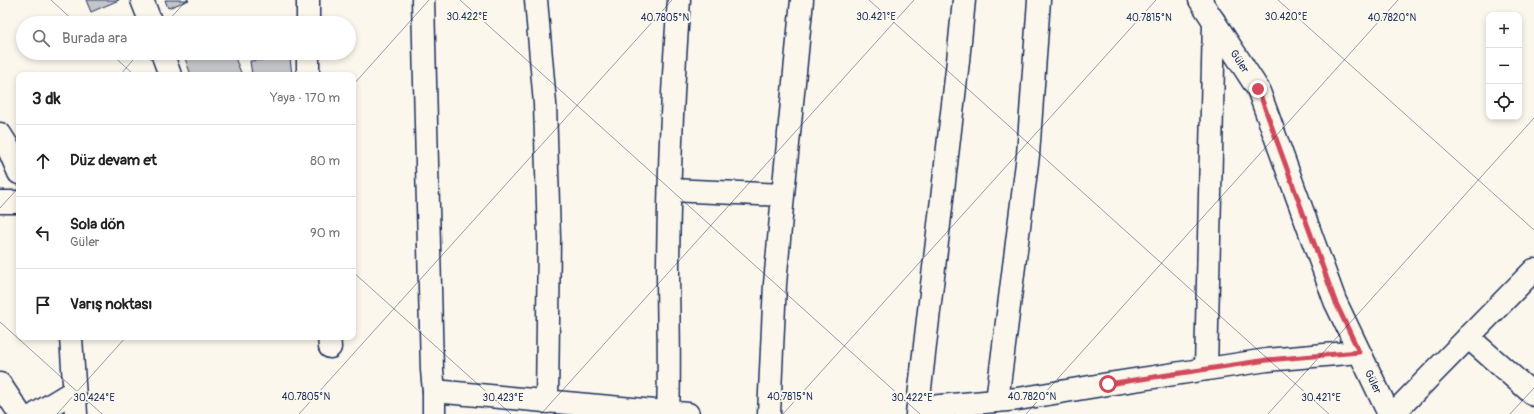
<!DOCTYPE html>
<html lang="tr">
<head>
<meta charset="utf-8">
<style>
  body { margin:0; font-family:Pangolin,sans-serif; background:#f6f6f6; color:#222 }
  .controls { position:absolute; right:12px; top:12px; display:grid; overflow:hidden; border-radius:8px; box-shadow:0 2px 6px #0003 }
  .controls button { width:36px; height:36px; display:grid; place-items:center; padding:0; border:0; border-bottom:1px solid #e0e0e0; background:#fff; color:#222; font:20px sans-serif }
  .stop { position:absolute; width:12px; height:12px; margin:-9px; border:3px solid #d1495b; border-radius:50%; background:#fff }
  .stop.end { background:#d1495b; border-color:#fff; box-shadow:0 1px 4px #0008 }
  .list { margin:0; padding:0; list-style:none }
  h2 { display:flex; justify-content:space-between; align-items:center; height:52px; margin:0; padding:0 16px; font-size:17px }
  h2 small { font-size:13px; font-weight:400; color:#767676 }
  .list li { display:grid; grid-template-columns:26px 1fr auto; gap:12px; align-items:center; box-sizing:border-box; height:72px; padding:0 16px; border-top:1px solid #e0e0e0 }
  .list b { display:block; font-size:15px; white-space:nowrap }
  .list p { margin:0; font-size:13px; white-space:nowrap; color:#767676 }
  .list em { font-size:13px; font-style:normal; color:#767676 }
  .icon { flex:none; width:22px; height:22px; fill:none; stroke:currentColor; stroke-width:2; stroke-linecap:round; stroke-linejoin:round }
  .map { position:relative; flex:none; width:1534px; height:414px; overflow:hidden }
  .search { position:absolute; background:#fff; box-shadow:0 2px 6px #0003; left:16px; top:16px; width:340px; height:44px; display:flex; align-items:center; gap:10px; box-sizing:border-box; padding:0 14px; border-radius:22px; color:#767676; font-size:15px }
  .panel { position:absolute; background:#fff; box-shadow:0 2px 6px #0003; left:16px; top:72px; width:340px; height:268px; border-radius:8px }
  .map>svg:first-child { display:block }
</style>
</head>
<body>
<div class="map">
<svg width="1534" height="414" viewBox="0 0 1534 414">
  <rect width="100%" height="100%" fill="#fbf7ec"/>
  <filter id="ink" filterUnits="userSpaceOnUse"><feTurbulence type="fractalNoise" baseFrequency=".025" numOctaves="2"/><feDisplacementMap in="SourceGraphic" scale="8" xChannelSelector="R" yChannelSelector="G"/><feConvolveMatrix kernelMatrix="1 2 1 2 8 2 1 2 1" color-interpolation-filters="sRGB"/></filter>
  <g filter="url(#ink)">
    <path fill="#c3c5c9" stroke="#1b2f5e" d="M86,0H119L91,12Z
      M165,0H189L168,8Z
      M291,19V23H243Z
      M183,53H233L242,75H191Z
      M251,53H293V54L251,58Z
      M290,58L292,75H252L250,61Z"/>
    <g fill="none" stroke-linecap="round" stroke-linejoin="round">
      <g stroke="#1b2f5e" stroke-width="25">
        <g id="minor">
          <path d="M142,0L151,23"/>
          <path d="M308,0V23"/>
          <path d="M423,0L432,370L434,391V414"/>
          <path d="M536,0L545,104L549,238L547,402"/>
          <path id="s1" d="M1200,0L1258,89L1335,301L1389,414"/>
          <path d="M162,53L170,75"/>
          <path d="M308,53V75"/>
          <path d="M0,134L7,145L19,173"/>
          <path d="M670,190L783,195L802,0"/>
          <path d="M0,202H19"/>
          <path d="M71,337L76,414"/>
          <path d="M329,337L330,347"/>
          <path d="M1468,337L1534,395"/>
          <path d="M1206,369L1214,21"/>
          <path d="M0,384L20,414"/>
          <path d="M434,391L688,414"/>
          <path d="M997,401L1028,155L1039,0"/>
          <path d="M918,408L1018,399L1108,384L1267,360L1359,352"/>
          <path d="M36,414L74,391"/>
          <path d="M668,414C670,365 668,315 668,266C669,177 672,88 679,0"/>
          <path d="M769,414L775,284L783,195"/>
          <path d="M917,414L958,61L964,0"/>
          <path d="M1393,414L1534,270"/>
        </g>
      </g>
      <use href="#minor" stroke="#fbf7ec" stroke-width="22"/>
    </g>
  </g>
  <g fill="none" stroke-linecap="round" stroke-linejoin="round" filter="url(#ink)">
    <path stroke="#d1495b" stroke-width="5" d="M1108,384L1267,360L1359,352L1335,301L1258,89"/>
  </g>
  <path fill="none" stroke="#1b2f5e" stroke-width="1" stroke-opacity="0.45" d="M51,0L76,23M460,0L920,414M869,0L1329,414M1278,0L1534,230M166,23L187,0M110,53L134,75M120,75L139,53M353,85L429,0M0,208L19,187M353,272L511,414M0,322L102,414M57,414L126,337M299,414L672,0M541,414L914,0M783,414L1156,0M1026,414L1398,0M1268,414L1534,118M1510,414L1534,388"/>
  <g text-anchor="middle" stroke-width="4" stroke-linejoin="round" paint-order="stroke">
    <g font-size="11" fill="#1b2f5e" stroke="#fbf7ec">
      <text dy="4" stroke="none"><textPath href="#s1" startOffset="73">Güler</textPath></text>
      <text dy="4" stroke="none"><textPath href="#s1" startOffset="421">Güler</textPath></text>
    </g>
  </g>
  <g font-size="10" text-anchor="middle" fill="#1b2f5e" stroke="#fbf7ec" stroke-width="4" stroke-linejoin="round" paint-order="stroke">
    <text x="1286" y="20">30.420°E</text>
    <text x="467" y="20">30.422°E</text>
    <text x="876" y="20">30.421°E</text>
    <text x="665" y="21">40.7805°N</text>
    <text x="1149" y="21">40.7815°N</text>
    <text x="1392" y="21">40.7820°N</text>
    <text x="306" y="400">40.7805°N</text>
    <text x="790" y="400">40.7815°N</text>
    <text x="1032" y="400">40.7820°N</text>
    <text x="94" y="401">30.424°E</text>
    <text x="503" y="401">30.423°E</text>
    <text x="912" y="401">30.422°E</text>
    <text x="1321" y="401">30.421°E</text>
  </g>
</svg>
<div class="controls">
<button>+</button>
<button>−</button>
<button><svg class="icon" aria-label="locate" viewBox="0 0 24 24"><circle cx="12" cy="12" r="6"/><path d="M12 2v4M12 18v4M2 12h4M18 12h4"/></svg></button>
</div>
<div class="stop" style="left:1108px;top:384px"></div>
<div class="stop end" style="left:1258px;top:89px"></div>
<div class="search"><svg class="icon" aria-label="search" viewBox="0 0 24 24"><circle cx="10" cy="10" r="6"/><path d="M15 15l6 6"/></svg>Burada ara</div>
<section class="panel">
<h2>3 dk<small>Yaya · 170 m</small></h2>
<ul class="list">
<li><svg class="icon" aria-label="ahead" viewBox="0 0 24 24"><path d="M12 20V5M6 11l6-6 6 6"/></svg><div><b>Düz devam et</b></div><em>80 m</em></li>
<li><svg class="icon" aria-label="left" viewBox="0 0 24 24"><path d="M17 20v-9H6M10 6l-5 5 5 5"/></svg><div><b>Sola dön</b><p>Güler</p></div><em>90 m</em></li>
<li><svg class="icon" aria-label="arrive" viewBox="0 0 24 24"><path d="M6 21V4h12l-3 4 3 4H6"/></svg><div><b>Varış noktası</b></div></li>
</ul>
</section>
</div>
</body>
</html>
